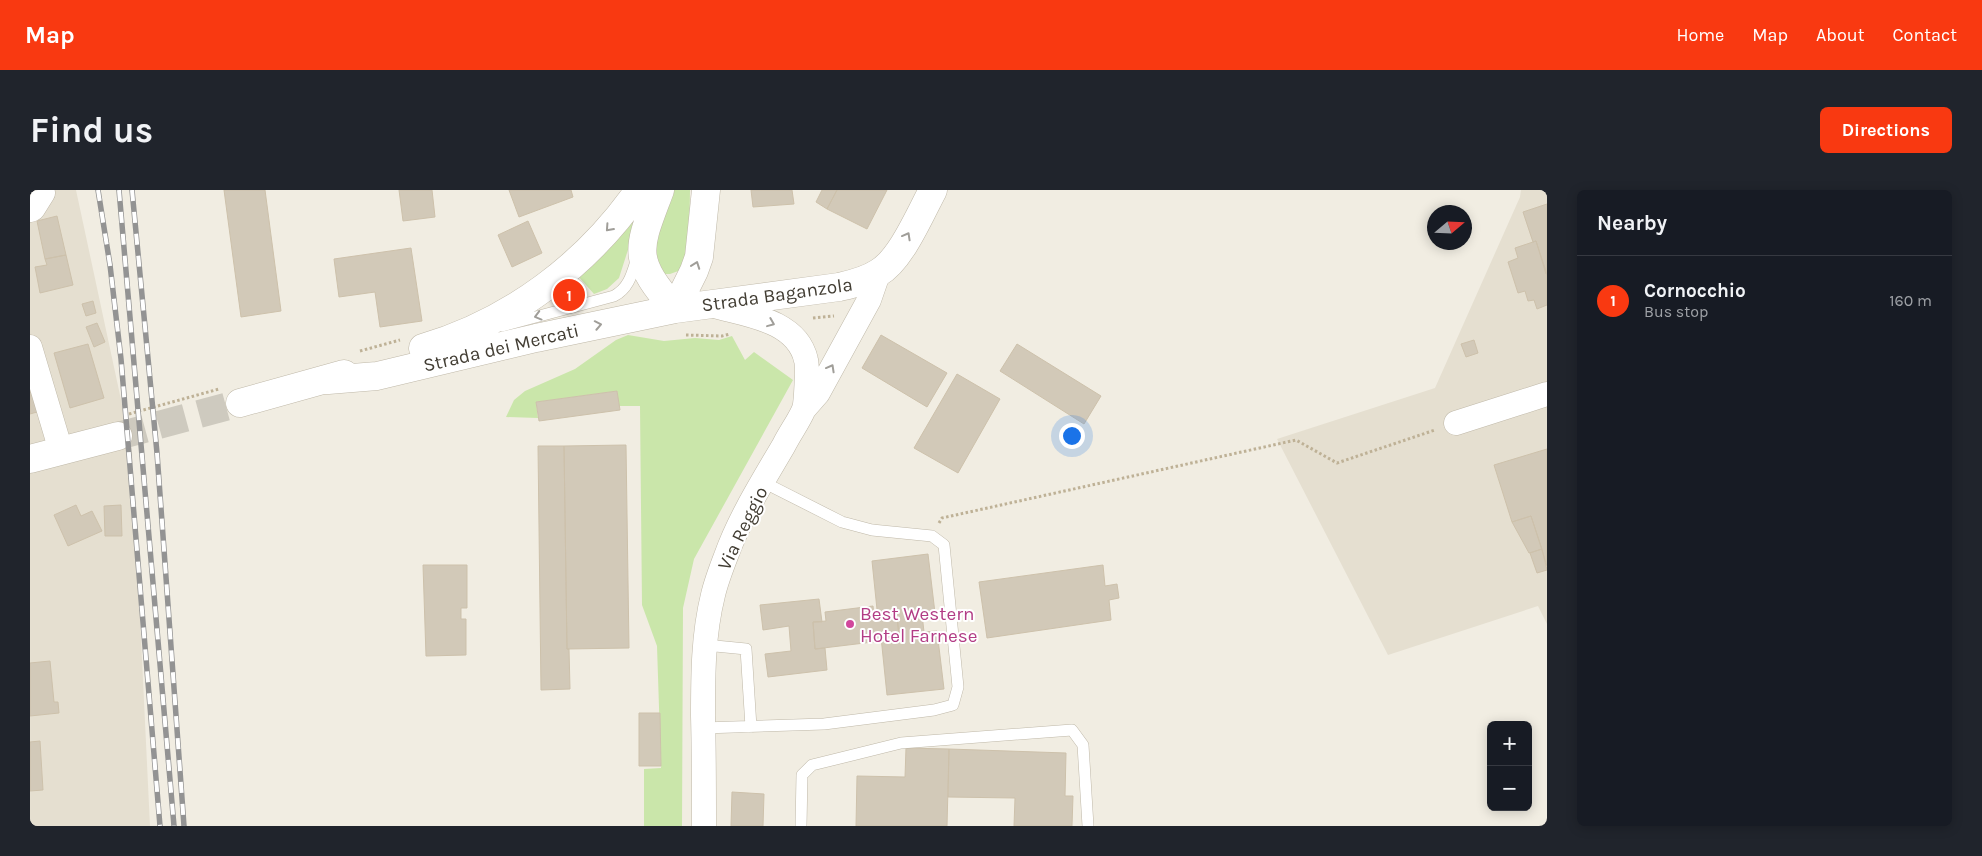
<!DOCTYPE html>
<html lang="en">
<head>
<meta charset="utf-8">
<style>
  body { margin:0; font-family:Karla,sans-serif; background:#20242c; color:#f1f3f6 }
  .controls { position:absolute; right:15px; bottom:15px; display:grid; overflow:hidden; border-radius:8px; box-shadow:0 2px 12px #0003 }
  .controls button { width:45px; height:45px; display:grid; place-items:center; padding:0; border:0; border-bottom:1px solid #363941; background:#171b24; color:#f1f3f6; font:25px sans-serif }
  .compass { position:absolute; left:1397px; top:15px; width:45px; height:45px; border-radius:50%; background:#171b24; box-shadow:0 2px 12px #0003; rotate:71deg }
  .you { position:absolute; left:1041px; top:245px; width:18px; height:18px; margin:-12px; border:4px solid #fff; border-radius:50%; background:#1a73e8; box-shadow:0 0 0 8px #1a73e833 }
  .badge { display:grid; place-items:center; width:32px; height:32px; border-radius:50%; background:#f93911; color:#fff; font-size:16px; font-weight:700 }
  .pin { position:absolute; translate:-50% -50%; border:2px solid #fff; box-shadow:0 1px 5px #0006 }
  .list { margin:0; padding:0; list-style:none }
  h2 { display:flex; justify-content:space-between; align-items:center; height:65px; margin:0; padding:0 20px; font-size:21px }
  h2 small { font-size:16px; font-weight:400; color:#9ea1a6 }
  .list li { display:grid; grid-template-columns:32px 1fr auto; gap:15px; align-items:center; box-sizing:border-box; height:90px; padding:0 20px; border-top:1px solid #363941 }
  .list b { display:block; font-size:19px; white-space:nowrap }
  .list p { margin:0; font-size:16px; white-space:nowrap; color:#9ea1a6 }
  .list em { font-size:16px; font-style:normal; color:#9ea1a6 }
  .map { position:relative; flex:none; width:1517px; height:636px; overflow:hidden; border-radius:8px }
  header { display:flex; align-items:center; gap:30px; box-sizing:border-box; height:70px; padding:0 25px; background:#f93911; color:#fff }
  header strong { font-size:24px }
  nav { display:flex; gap:28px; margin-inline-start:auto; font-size:18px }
  .intro { display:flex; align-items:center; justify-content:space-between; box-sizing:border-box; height:120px; padding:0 30px }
  h1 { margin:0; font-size:35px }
  .button { padding:12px 22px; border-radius:8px; background:#f93911; color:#fff; font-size:18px; font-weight:700 }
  main { display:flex; gap:30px; padding:0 30px }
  aside { flex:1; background:#171b24; border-radius:8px; box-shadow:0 2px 12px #0003 }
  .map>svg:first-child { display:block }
</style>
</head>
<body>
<header>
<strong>Map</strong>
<nav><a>Home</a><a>Map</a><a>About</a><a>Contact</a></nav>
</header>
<div class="intro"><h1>Find us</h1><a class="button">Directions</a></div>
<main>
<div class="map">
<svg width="1517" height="636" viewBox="0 0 1517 636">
  <rect width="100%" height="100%" fill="#f1ede2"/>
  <path fill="#e5dfd0" d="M0,0H46L102,261L120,636H0Z
    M1491,0H1517V434L1508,416L1358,465L1247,249L1405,198L1490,7Z"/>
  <path fill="#cae6aa" d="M640,0H660L659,65L651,80L640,84H633L622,61Z
    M610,22L589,88L577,99L564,104L548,86Z
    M598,145L634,151L665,148L689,150L702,146L715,170L724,162L763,190L664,369L653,418L652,636H614V579L631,578L627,456L612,415L610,216H589L587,201L506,212L508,228L476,227L484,210L495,201L545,179L586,150Z"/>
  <path fill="#d2c9b8" stroke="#cdc1ab" d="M194,0H235L251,121L211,127Z
    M369,0H402L405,27L373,31Z
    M479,0H541L543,7L489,27Z
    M721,0H762L764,14L723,17Z
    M792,0H807L797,19L786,12Z
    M807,0H857L837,39L797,19Z
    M1517,14V84H1516L1506,51L1503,52L1493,22Z
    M27,26L36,65L15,69L7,31Z
    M498,31L512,63L482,77L468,45Z
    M1506,51L1517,84V115L1507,119L1504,110L1498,111L1495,101L1488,103L1478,72L1488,68L1485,58Z
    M381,58L392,131L350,137L345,102L309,107L304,69Z
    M36,65L43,95L10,103L5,77L17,75L15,69Z
    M63,111L66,123L56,126L52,114Z
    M67,133L75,152L64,157L56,137Z
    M851,145L917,183L897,217L832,178Z
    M1444,150L1448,163L1436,167L1431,154Z
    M58,154L74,208L40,218L24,163Z
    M987,154L1071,206L1054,234L970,181Z
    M927,184L970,209L928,283L884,258Z
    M7,200L14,220L0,224V202Z
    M587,201L590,220L509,231L506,212Z
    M596,255L599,458L537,459L534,256Z
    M508,256H534L537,459H539L540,499L511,500Z
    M1517,259V376L1501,326L1482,332L1464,275Z
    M46,315L51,326L62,321L72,341L38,356L24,325Z
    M91,315L92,346H75L74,316Z
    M1501,326L1512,359L1499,363L1482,332Z
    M1512,359L1517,380L1507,383L1500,363Z
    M898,364L905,423L892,424L894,442L907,441L914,499L857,505L851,447L869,445L867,427L848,429L842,371Z
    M393,375H437V418H431V429H436V465L396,466Z
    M1073,375L1075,396L1087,394L1089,408L1079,410L1081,430L957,448L949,392Z
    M789,409L792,432H783L785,459L795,458L797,480L738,487L735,464L761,461L759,436L733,440L730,415Z
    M843,416L844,425H848V429L867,427L869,445L851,447V451L785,459L783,432L796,431L795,422Z
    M20,471L24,512H28L29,523L0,526V473Z
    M609,523H630L631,576H609Z
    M10,551L13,600L0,601V552Z
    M876,558L919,559L917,636H826L827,586L875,587Z
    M919,559L1036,563L1035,606H1043L1042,636H984L985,608L918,607Z
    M702,602L734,604L733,636H701Z"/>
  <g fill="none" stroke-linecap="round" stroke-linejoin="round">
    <path stroke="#cecabf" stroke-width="28" stroke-dasharray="28 14" stroke-linecap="butt" d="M88,246L210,213"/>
    <g stroke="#bfb8a8" stroke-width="12">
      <path id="service" d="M472,136L584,106C599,98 602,84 607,68
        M675,455L716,459L721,537
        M673,538L794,534L904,520L923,515L928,497L914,355L902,346L842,340L812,332L733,292
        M771,636L772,585L782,575L871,553L1042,540L1053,555L1058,636"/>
    </g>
    <g stroke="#bfb8a8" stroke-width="25">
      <path id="minor" d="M0,20L3,19L13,3L12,0
        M0,157L31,261
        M774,219L788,203L839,110L848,84
        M1426,233L1517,204
        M674,636C674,599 674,563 673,526C673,486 673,445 683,405C686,392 691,379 696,366C710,327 733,291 754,255C760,243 769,231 774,219C776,213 778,177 776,170C767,130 716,125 684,116"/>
    </g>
    <g stroke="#bfb8a8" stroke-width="29">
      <path id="tertiary" d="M630,0C608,59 600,68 645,119
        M645,119L664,81L669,67L676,0
        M393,158C481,132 557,75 609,0
        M298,190L347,186L506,148L645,119L809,97C822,94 836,91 848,83C871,70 890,24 903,0
        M210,213L314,184
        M0,269L88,246"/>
    </g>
    <path stroke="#beb196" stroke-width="3" stroke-dasharray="2.5 2.5" stroke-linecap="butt" d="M783,128L804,126
      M656,145L692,146L700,144
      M330,161L370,150
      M99,224L189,199
      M909,333L912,328L1266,250L1307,273L1405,240"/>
    <use href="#service" stroke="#fff" stroke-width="11"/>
    <use href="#minor" stroke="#fff" stroke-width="24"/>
    <use href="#tertiary" stroke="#fff" stroke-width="28"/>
    <g stroke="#939393" stroke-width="5.5">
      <path id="rail" d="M68,0L80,75L91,169L130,636
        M89,0L144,636
        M102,0L127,263L154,636"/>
    </g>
    <use href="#rail" stroke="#fff" stroke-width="4" stroke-dasharray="11" stroke-linecap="butt"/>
  </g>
  <defs><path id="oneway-chevron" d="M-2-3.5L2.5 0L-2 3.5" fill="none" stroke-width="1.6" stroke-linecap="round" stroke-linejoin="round" transform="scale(1.25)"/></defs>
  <g stroke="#a09e99">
    <use href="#oneway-chevron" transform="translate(579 38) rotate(132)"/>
    <use href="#oneway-chevron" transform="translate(877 46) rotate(-61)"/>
    <use href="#oneway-chevron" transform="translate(666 75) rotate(-70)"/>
    <use href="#oneway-chevron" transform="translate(508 126) rotate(165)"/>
    <use href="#oneway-chevron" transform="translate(741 133) rotate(22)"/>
    <use href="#oneway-chevron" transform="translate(568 135) rotate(-11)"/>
    <use href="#oneway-chevron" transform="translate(801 178) rotate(-61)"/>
  </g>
  <circle fill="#d1479c" stroke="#fff" stroke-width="2" cx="820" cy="434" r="5"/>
  <g text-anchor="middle" stroke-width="4" stroke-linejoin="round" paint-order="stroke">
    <g font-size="19" fill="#423d33" stroke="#fff">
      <text transform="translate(747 104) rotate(-8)" y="7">Strada Baganzola</text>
      <text transform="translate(471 157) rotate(-13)" y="7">Strada dei Mercati</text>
      <text transform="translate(712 338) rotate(-64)" y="7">Via Reggio</text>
    </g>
    <g font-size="19" fill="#b23c85" stroke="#fff" text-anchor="start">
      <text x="830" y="430">Best Western<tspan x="830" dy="22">Hotel Farnese</tspan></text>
    </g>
  </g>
</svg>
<div class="controls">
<button>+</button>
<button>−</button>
</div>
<svg class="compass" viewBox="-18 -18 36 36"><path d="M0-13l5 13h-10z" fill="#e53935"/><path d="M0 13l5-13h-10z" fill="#9ea1a6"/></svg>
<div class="you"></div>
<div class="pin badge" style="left:539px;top:105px">1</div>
</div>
<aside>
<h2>Nearby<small></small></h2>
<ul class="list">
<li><span class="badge">1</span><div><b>Cornocchio</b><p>Bus stop</p></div><em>160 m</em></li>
</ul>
</aside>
</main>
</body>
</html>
